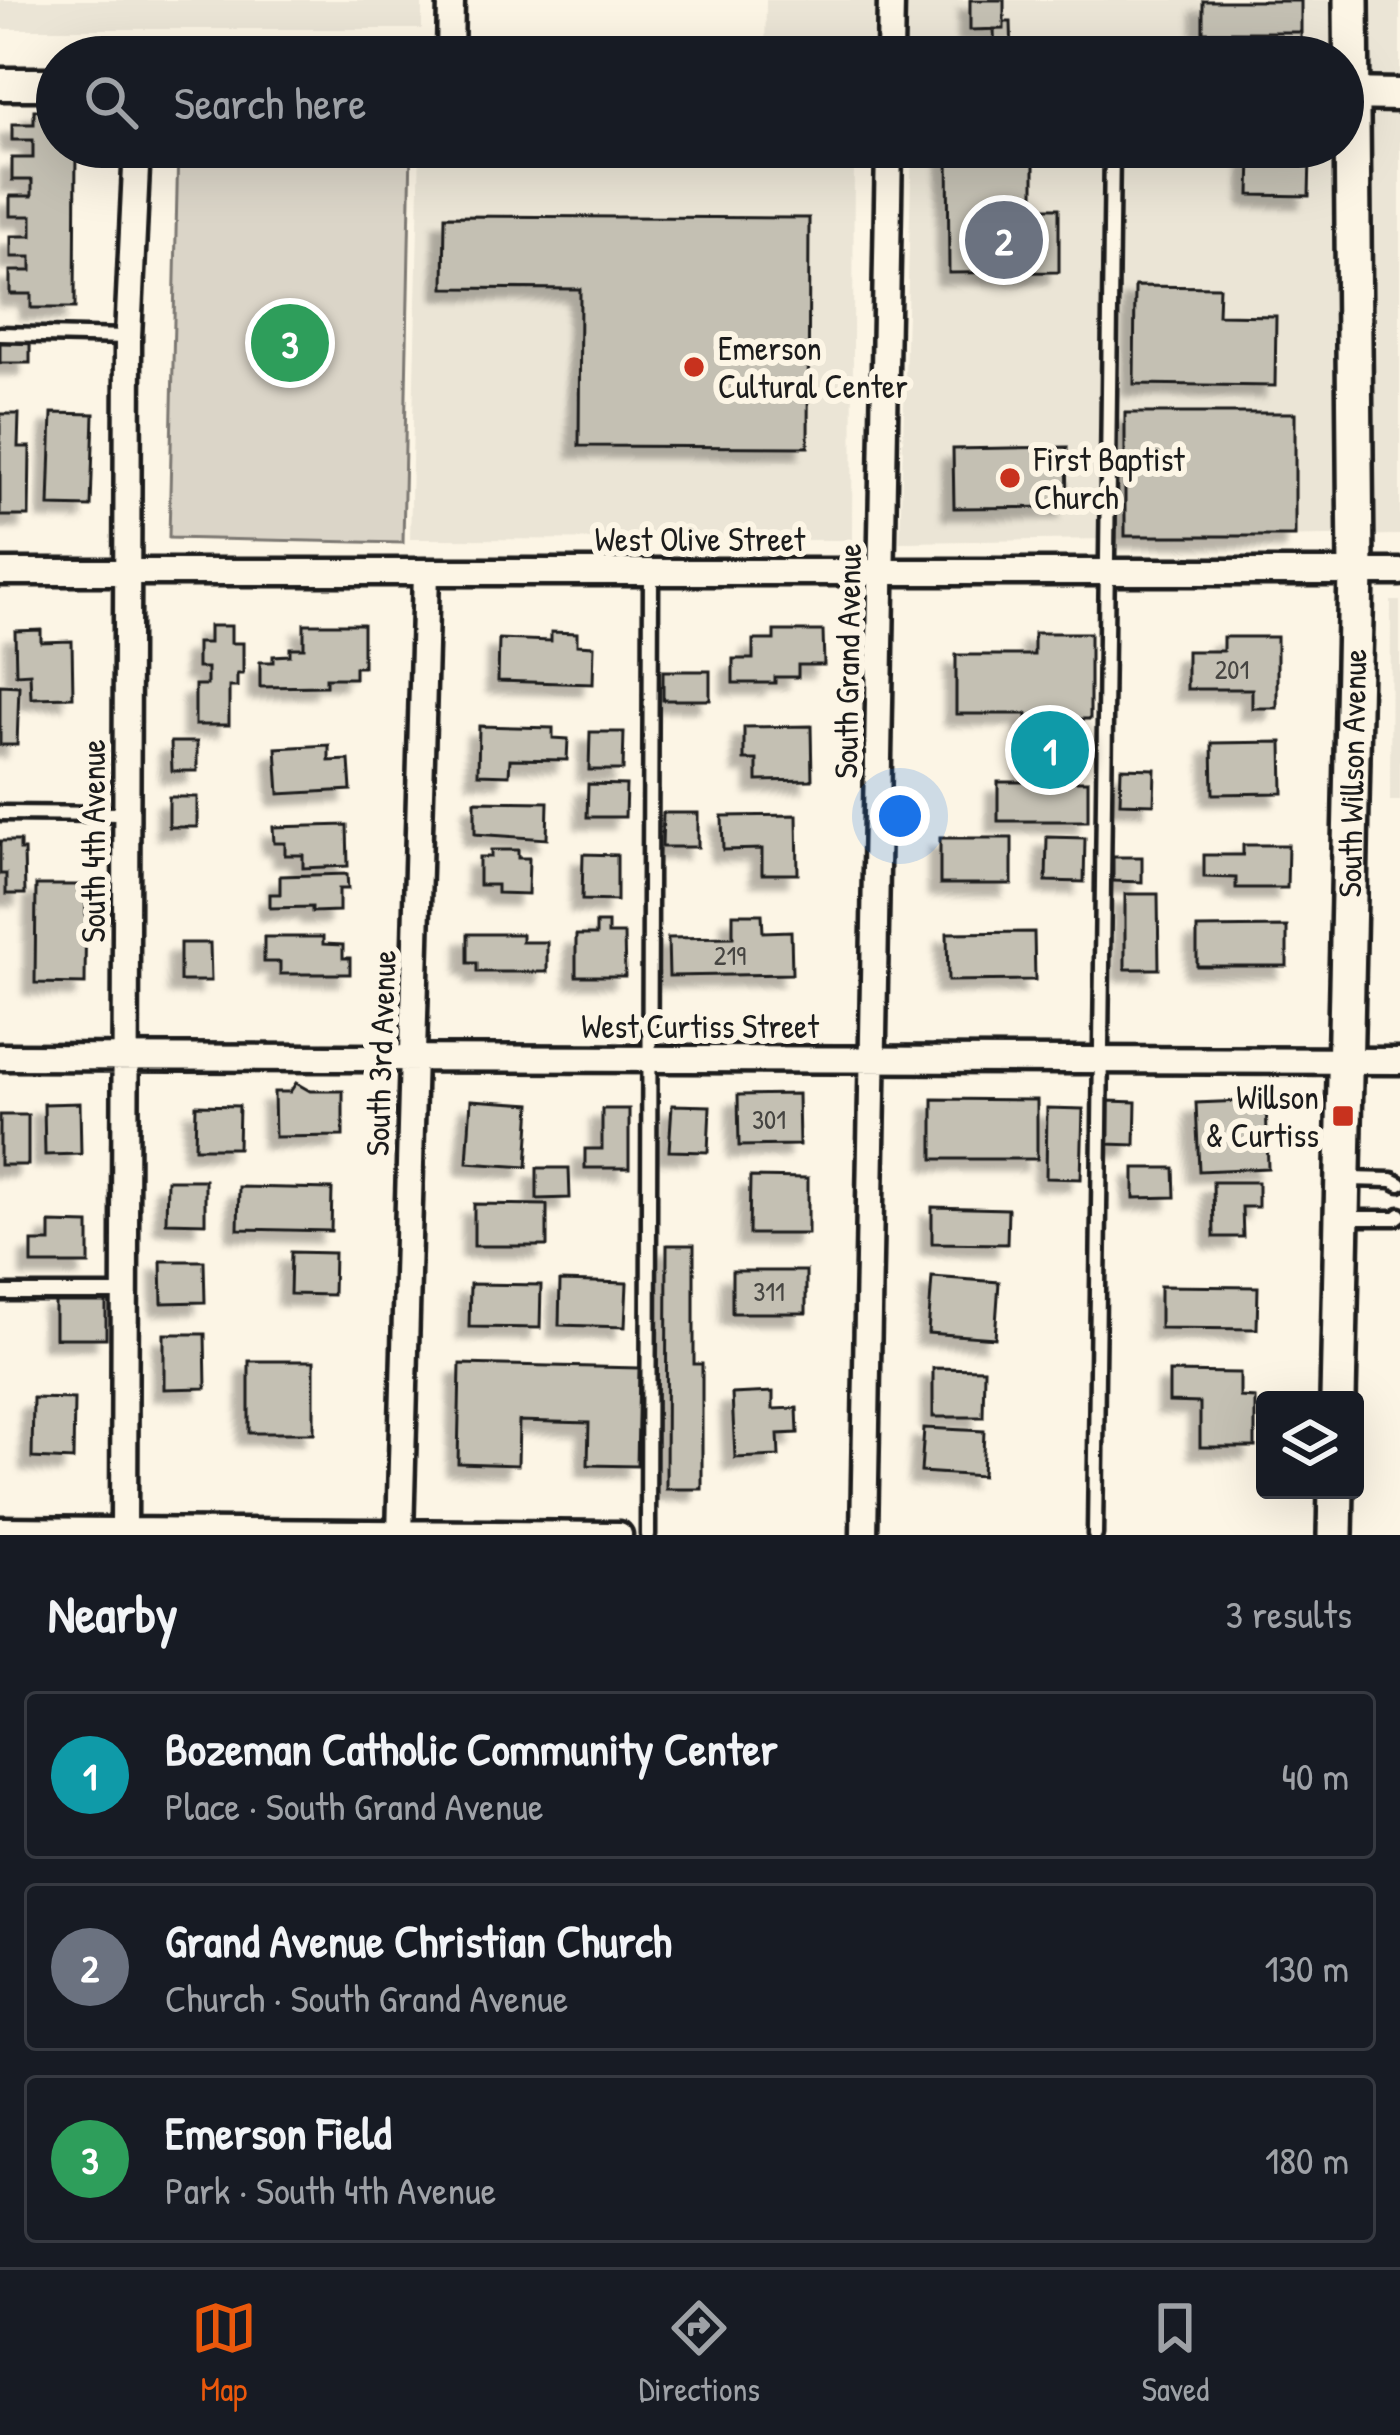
<!DOCTYPE html>
<html lang="en">
<head>
<meta charset="utf-8">
<style>
  body { margin:0; font-family:"Patrick Hand",sans-serif; background:#242831; color:#f1f3f6 }
  .controls { position:absolute; right:36px; bottom:36px; display:grid; overflow:hidden; border-radius:12px; box-shadow:0 12px 48px #0002 }
  .controls button { width:108px; height:108px; display:grid; place-items:center; padding:0; border:0; border-bottom:3px solid #363941; background:#171b24; color:#f1f3f6; font:60px sans-serif }
  .you { position:absolute; left:900px; top:816px; width:42px; height:42px; margin:-30px; border:9px solid #fff; border-radius:50%; background:#1a73e8; box-shadow:0 0 0 18px #1a73e833 }
  .badge { display:grid; place-items:center; width:78px; height:78px; border-radius:50%; background:#ea580c; color:#fff; font-size:39px; font-weight:700 }
  .pin { position:absolute; translate:-50% -50%; border:6px solid #fff; box-shadow:0 3px 12px #0006 }
  .list { margin:0; padding:0; list-style:none }
  h2 { display:flex; justify-content:space-between; align-items:center; height:156px; margin:0; padding:0 48px; font-size:51px }
  h2 small { font-size:39px; font-weight:400; color:#9ea1a6 }
  .list li { display:grid; grid-template-columns:78px 1fr auto; gap:36px; align-items:center; box-sizing:border-box; height:168px; margin:0 24px 24px; padding:0 24px; border:3px solid #363941; border-radius:12px }
  .list b { display:block; font-size:45px; white-space:nowrap }
  .list p { margin:0; font-size:39px; white-space:nowrap; color:#9ea1a6 }
  .list em { font-size:39px; font-style:normal; color:#9ea1a6 }
  .icon { flex:none; width:66px; height:66px; fill:none; stroke:currentColor; stroke-width:2; stroke-linecap:round; stroke-linejoin:round }
  .map { position:relative; flex:none; width:1400px; height:1535px; overflow:hidden }
  .search { position:absolute; background:#171b24; box-shadow:0 12px 48px #0002; left:36px; right:36px; top:36px; height:132px; display:flex; align-items:center; gap:30px; box-sizing:border-box; padding:0 42px; border-radius:66px; color:#9ea1a6; font-size:45px }
  .sheet { height:732px; background:#171b24 }
  nav { display:flex; justify-content:space-around; align-items:center; box-sizing:border-box; height:168px; border-top:3px solid #363941; background:#171b24; font-size:33px; color:#9ea1a6 }
  nav a { display:grid; justify-items:center; gap:6px }
  nav .on { color:#ea580c }
  .map>svg:first-child { display:block }
</style>
</head>
<body>
<div class="map">
<svg width="1400" height="1535" viewBox="0 0 1400 1535">
  <defs>
    <filter id="shadow"><feDropShadow dx="-11" dy="11" stdDeviation="3" flood-color="#0004"/></filter>
  </defs>
  <rect width="100%" height="100%" fill="#fcf5e5"/>
  <filter id="ink" filterUnits="userSpaceOnUse"><feTurbulence type="fractalNoise" baseFrequency=".00833" numOctaves="2"/><feDisplacementMap in="SourceGraphic" scale="24" xChannelSelector="R" yChannelSelector="G"/><feConvolveMatrix kernelMatrix="1 2 1 2 8 2 1 2 1" color-interpolation-filters="sRGB"/></filter>
  <g filter="url(#ink)">
    <path fill="#ebe5d6" d="M0,0H422V29H0Z
      M766,0H1400V535L900,542L912,147H1343V57H765Z
      M420,147H854L852,540L410,539Z
      M1391,601H1400V801H1390Z"/>
    <path fill="#dbd5c8" stroke="#7c7872" stroke-width="3" d="M178,147H411L403,543L169,538Z"/>
    <path fill="#c4c0b3" stroke="#1c1c1c" stroke-width="3" filter="url(#shadow)" d="M970,0H1004V29L970,30Z
      M1203,1H1301V32H1203Z
      M1004,22H1011L1012,57H995L994,29H1004Z
      M1203,32H1301V57H1203Z
      M34,110H57V147H76L75,308H31V294H10V271H31V257H11V236H32V216H10V196H32V180H12V158H33V140H12V124H34Z
      M948,147H1034V208H1059V272L949,273Z
      M1251,154L1310,156L1309,196L1250,195Z
      M445,216L809,218L808,447L579,446L580,289L444,288Z
      M1135,286L1219,287L1218,315L1276,316L1275,386L1134,384Z
      M0,338H30V363H0Z
      M52,413L94,414L91,507L49,506Z
      M1125,413H1295V536H1125Z
      M0,414H19L18,447H30L29,516H0Z
      M1067,447L1068,507L954,508L953,449Z
      M304,624H363V667H355V678H326V686L260,687V662H273V656L290,655V648H304Z
      M209,626H231V643H243V674H237V687H229V725H195V685H207V668H197V643H209Z
      M41,630V642L72,641L73,697L31,698L30,673L16,674L15,631Z
      M774,631H823L824,665H798V677H775V683H733V659H753V640H774Z
      M551,632L577,633V645L594,646L593,684L498,681L499,639L551,641Z
      M1034,633H1090V719H1074V781H1088V821H998V782H1027V714H956V655H1034Z
      M1223,637H1277V708H1252V689H1187V651H1223Z
      M663,671H710V700H663Z
      M0,685L19,686L17,745H0Z
      M479,726L553,728V738L568,739L567,760L510,759L509,775L478,774Z
      M811,726L812,780L757,781V760H744V727Z
      M590,732H624L623,770H589Z
      M171,742H197V771H172Z
      M1282,742L1283,793L1213,794L1212,743Z
      M329,745V761L349,760L351,790L279,794L276,748Z
      M1121,768L1155,769L1154,804L1120,803Z
      M588,784L626,785L625,817H587Z
      M169,797H197V827H169Z
      M475,801L548,802L547,839L475,834Z
      M663,813H698V847H662Z
      M797,815L798,874H762V849L723,850L722,816Z
      M347,825L348,866L303,868V855H285V843H274L273,827Z
      M1047,837L1085,838L1084,882L1046,881Z
      M940,838H1012V884H940Z
      M0,841H20V850H24L25,894H6V874H0Z
      M1243,845H1288L1287,888H1236V878L1204,877V855H1243Z
      M491,850H518V858H529L528,894L497,893V885H479V857H491Z
      M583,854L617,855V901L582,900Z
      M1113,857H1142V882L1113,881Z
      M347,874L348,889H339V911L312,912V907L270,908V894H280V876Z
      M36,885H86L85,984L35,983Z
      M1125,894H1158L1159,969H1125Z
      M733,914H762L763,932L791,931L792,974L669,976L668,938L733,937Z
      M596,923H608V934H624L625,976H576V935H596Z
      M1287,927V966H1197V928Z
      M1034,932L1035,980L948,981L947,933Z
      M468,934H522V942H547V972H477V963H468Z
      M264,937H323V944L343,945V958H350V974H280V962H264Z
      M180,943H210L211,981H180Z
      M296,1083L310,1091H343V1136L275,1137L274,1092H290Z
      M798,1094L799,1145L739,1146L738,1095Z
      M933,1099L1037,1100V1159H933Z
      M471,1100L531,1104L527,1167L467,1163Z
      M1266,1100L1268,1168L1199,1171L1196,1103Z
      M1108,1101L1136,1102L1135,1145L1107,1144Z
      M80,1103L81,1154L45,1155L44,1104Z
      M196,1105L239,1106L238,1148H195Z
      M672,1105L710,1106L708,1152L669,1151Z
      M1047,1108L1083,1109L1081,1179L1046,1178Z
      M602,1109H629V1168H585V1149H602Z
      M0,1115H28V1165H0Z
      M537,1168H569L570,1198L537,1199Z
      M1134,1168H1174L1175,1197L1134,1198Z
      M750,1177L808,1178V1234H749Z
      M167,1180H205V1223L166,1222Z
      M1213,1182H1258V1207H1242L1243,1237H1214Z
      M239,1187L332,1189L331,1231L238,1229Z
      M474,1204L547,1205V1246H474Z
      M932,1207L1008,1209L1007,1244L932,1243Z
      M50,1223L89,1224V1264H32V1242H50Z
      M667,1245H694V1364H702V1489H666Z
      M291,1252L334,1253L333,1295L290,1294Z
      M161,1261H204L205,1302L162,1303Z
      M732,1271H806V1313H732Z
      M932,1277L999,1282L995,1338L928,1333Z
      M560,1281L627,1283L625,1327L559,1325Z
      M470,1284L541,1285L540,1328L469,1327Z
      M1160,1286L1258,1287L1257,1329L1160,1328Z
      M55,1298H106V1338H55Z
      M164,1334H205L206,1388L164,1389Z
      M249,1361H314V1433H249Z
      M460,1364L639,1368L637,1466L588,1465L589,1423L519,1421L518,1465L458,1463Z
      M933,1368L984,1369L983,1417H933Z
      M1169,1372L1240,1373V1397L1255,1398V1447H1200V1403L1169,1402Z
      M773,1392V1409L797,1408L798,1433L778,1434L779,1456L735,1458L732,1394Z
      M33,1398L74,1399L73,1460L32,1458Z
      M924,1428L984,1431L982,1476L921,1472Z"/>
    <g fill="none" stroke-linecap="round" stroke-linejoin="round">
      <g stroke="#1c1c1c" stroke-width="21">
        <path id="service" d="M0,334L128,337
          M0,813L125,814
          M1348,1179L1392,1180L1400,1184
          M1342,1218H1396L1400,1215
          M0,1293H124
          M648,1535L651,572
          M1095,1535L1112,147"/>
      </g>
      <g stroke="#1c1c1c" stroke-width="33">
        <path id="minor" d="M450,57L451,0
          M890,57L891,0
          M0,572H1400
          M0,1057L1400,1061
          M0,1530L619,1535
          M124,1535L128,337L137,147
          M400,1535L426,572
          M864,1535L889,147"/>
      </g>
      <g stroke="#1c1c1c" stroke-width="39">
        <path id="tertiary" d="M0,84H57
          M1343,94L1400,95"/>
      </g>
      <g stroke="#1c1c1c" stroke-width="42">
        <g id="secondary">
          <path id="s1" d="M1338,1400L1356,572L1351,0"/>
          <path d="M1335,1535L1336,1490"/>
        </g>
      </g>
      <use href="#service" stroke="#fcf5e5" stroke-width="12"/>
      <use href="#minor" stroke="#fcf5e5" stroke-width="24"/>
      <use href="#tertiary" stroke="#fcf5e5" stroke-width="30"/>
      <use href="#secondary" stroke="#fcf5e5" stroke-width="33"/>
    </g>
  </g>
  <g fill="#c8321e" stroke="#fcf5e5" stroke-width="4.5">
    <circle cx="694" cy="367" r="12"/>
    <circle cx="1010" cy="478" r="12"/>
    <rect x="1331" y="1104" width="24" height="24" rx="6"/>
  </g>
  <g text-anchor="middle" stroke-width="12" stroke-linejoin="round" paint-order="stroke">
    <g font-size="27" fill="#464542">
      <text x="1232" y="679">201</text>
      <text x="730" y="965">219</text>
      <text x="769" y="1129">301</text>
      <text x="769" y="1301">311</text>
    </g>
    <g font-size="33" fill="#1c1c1c" stroke="#fcf5e5" text-anchor="start">
      <text x="718" y="360">Emerson<tspan x="718" dy="38">Cultural Center</tspan></text>
      <text x="1034" y="471">First Baptist<tspan x="1034" dy="38">Church</tspan></text>
      <text x="1319" y="1109" text-anchor="end">Willson<tspan x="1319" dy="38">&amp; Curtiss</tspan></text>
    </g>
    <g font-size="33" fill="#1c1c1c" stroke="#fcf5e5">
      <text x="700" y="551">West Olive Street</text>
      <text transform="translate(847 661) rotate(-89)" y="12">South Grand Avenue</text>
      <text dy="12" stroke="none"><textPath href="#s1" startOffset="627">South Willson Avenue</textPath></text>
      <text transform="translate(93 841) rotate(-90)" y="12">South 4th Avenue</text>
      <text x="700" y="1038">West Curtiss Street</text>
      <text transform="translate(380 1053) rotate(-88)" y="12">South 3rd Avenue</text>
    </g>
  </g>
</svg>
<div class="controls">
<button><svg class="icon" aria-label="layers" viewBox="0 0 24 24"><path d="M12 4l9 5-9 5-9-5zM3 14l9 5 9-5"/></svg></button>
</div>
<div class="you"></div>
<div class="pin badge" style="left:1050px;top:750px;background:#0f9aa8">1</div>
<div class="pin badge" style="left:1004px;top:240px;background:#6b7280">2</div>
<div class="pin badge" style="left:290px;top:343px;background:#2e9e5b">3</div>
<div class="search"><svg class="icon" aria-label="search" viewBox="0 0 24 24"><circle cx="10" cy="10" r="6"/><path d="M15 15l6 6"/></svg>Search here</div>
</div>
<section class="sheet">
<h2>Nearby<small>3 results</small></h2>
<ul class="list">
<li><span class="badge" style="background:#0f9aa8">1</span><div><b>Bozeman Catholic Community Center</b><p>Place · South Grand Avenue</p></div><em>40 m</em></li>
<li><span class="badge" style="background:#6b7280">2</span><div><b>Grand Avenue Christian Church</b><p>Church · South Grand Avenue</p></div><em>130 m</em></li>
<li><span class="badge" style="background:#2e9e5b">3</span><div><b>Emerson Field</b><p>Park · South 4th Avenue</p></div><em>180 m</em></li>
</ul>
</section>
<nav>
<a class="on"><svg class="icon" aria-label="map" viewBox="0 0 24 24"><path d="M3 6l6-2 6 2 6-2v14l-6 2-6-2-6 2zM9 4v14M15 6v14"/></svg>Map</a>
<a><svg class="icon" aria-label="directions" viewBox="0 0 24 24"><path d="M12 3l9 9-9 9-9-9zM9 14v-3h6M13 9l2 2-2 2"/></svg>Directions</a>
<a><svg class="icon" aria-label="saved" viewBox="0 0 24 24"><path d="M7 4h10v16l-5-4-5 4z"/></svg>Saved</a>
</nav>
</body>
</html>
